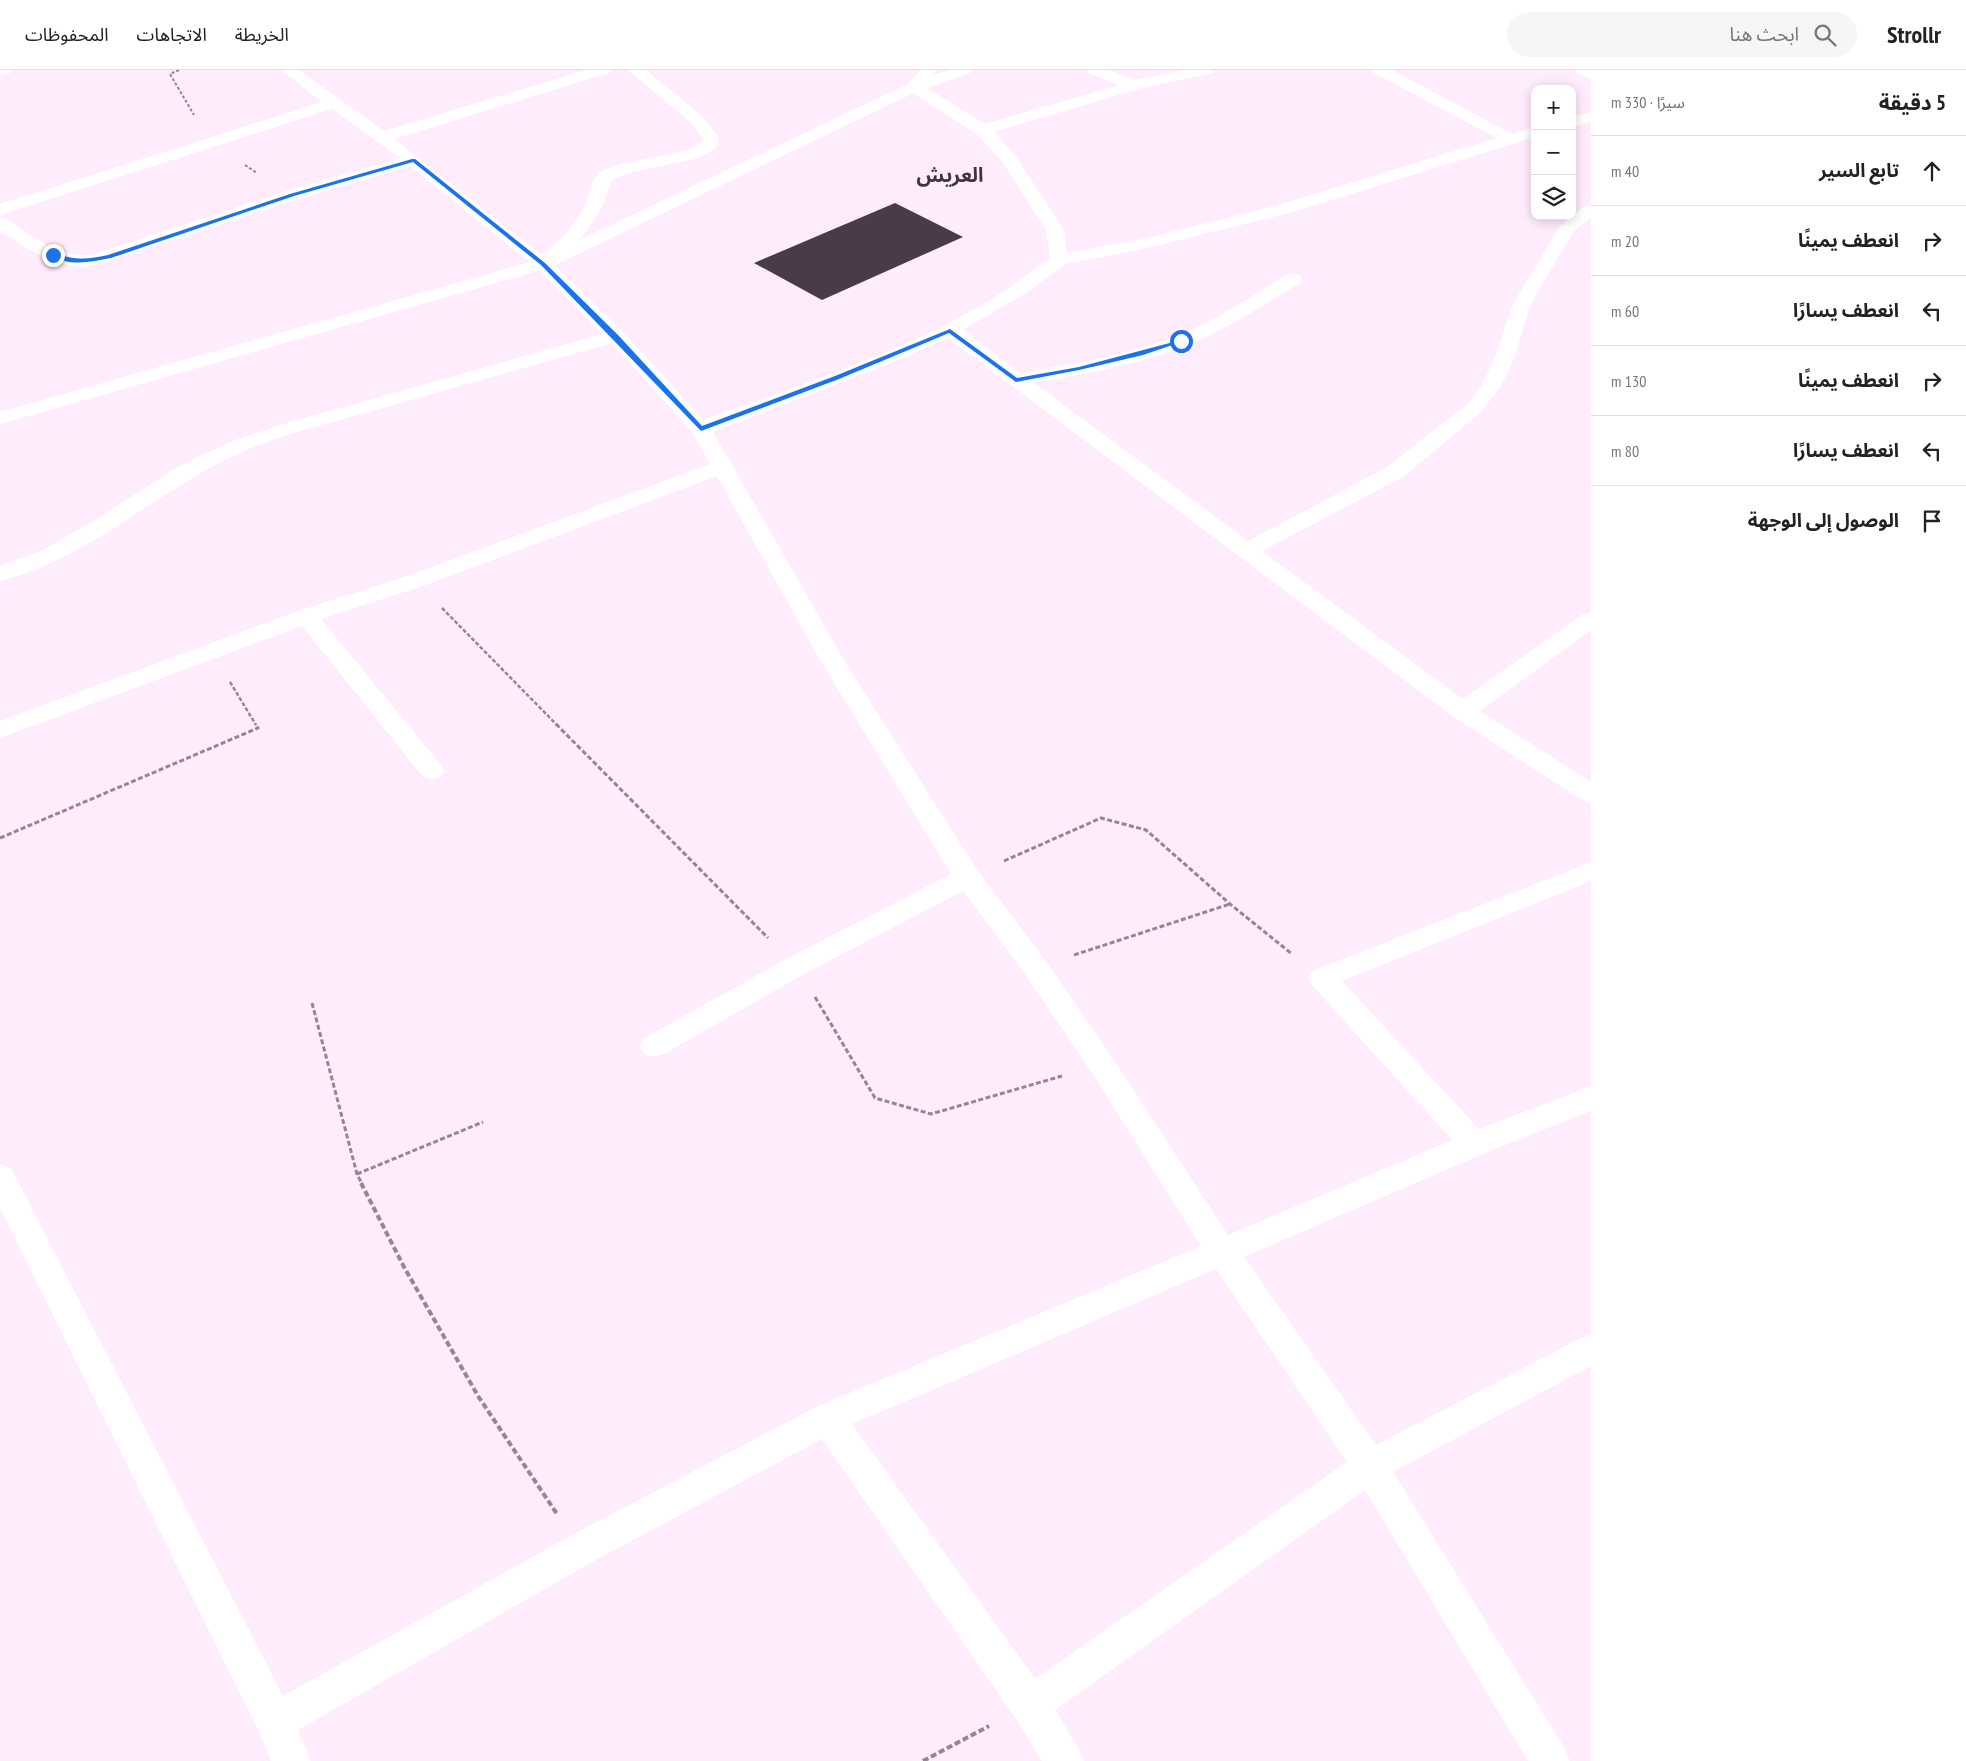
<!DOCTYPE html>
<html lang="ar">
<head>
<meta charset="utf-8">
<style>
  body { margin:0; font-family:"PT Sans Narrow","Noto Sans Arabic",sans-serif; background:#f6f6f6; color:#222; direction:rtl }
  .controls { position:absolute; right:15px; top:15px; display:grid; overflow:hidden; border-radius:10px; box-shadow:0 2px 12px #0003 }
  .controls button { width:45px; height:45px; display:grid; place-items:center; padding:0; border:0; border-bottom:1px solid #e0e0e0; background:#fff; color:#222; font:25px sans-serif }
  .stop { position:absolute; width:15px; height:15px; margin:-11px; border:4px solid #1a73e8; border-radius:50%; background:#fff }
  .stop.end { background:#1a73e8; border-color:#fff; box-shadow:0 1px 5px #0008 }
  .list { margin:0; padding:0; list-style:none }
  h2 { display:flex; justify-content:space-between; align-items:center; height:65px; margin:0; padding:0 20px; font-size:21px }
  h2 small { font-size:16px; font-weight:400; color:#767676 }
  .list li { display:grid; grid-template-columns:32px 1fr auto; gap:15px; align-items:center; box-sizing:border-box; height:70px; padding:0 20px; border-top:1px solid #e0e0e0 }
  .list b { display:block; font-size:19px; white-space:nowrap }
  .list em { font-size:16px; font-style:normal; color:#767676 }
  .icon { flex:none; width:28px; height:28px; fill:none; stroke:currentColor; stroke-width:2; stroke-linecap:round; stroke-linejoin:round }
  .map { position:relative; flex:none; width:1591px; height:1691px; overflow:hidden; direction:ltr }
  header { display:flex; align-items:center; gap:30px; box-sizing:border-box; height:70px; padding:0 25px; background:#fff; border-bottom:1px solid #e0e0e0 }
  header strong { font-size:24px }
  nav { display:flex; gap:28px; margin-inline-start:auto; font-size:18px }
  .search { width:350px; height:45px; background:#f6f6f6; display:flex; align-items:center; gap:12px; box-sizing:border-box; padding:0 18px; border-radius:28px; color:#767676; font-size:19px }
  main { display:flex }
  aside { flex:1; background:#fff }
  .map>svg:first-child { display:block }
</style>
</head>
<body>
<header>
<strong>Strollr</strong>
<div class="search"><svg class="icon" aria-label="search" viewBox="0 0 24 24"><circle cx="10" cy="10" r="6"/><path d="M15 15l6 6"/></svg>ابحث هنا</div>
<nav><a>الخريطة</a><a>الاتجاهات</a><a>المحفوظات</a></nav>
</header>
<main>
<aside>
<h2>5 دقيقة<small>سيرًا · 330 m</small></h2>
<ul class="list">
<li><svg class="icon" aria-label="ahead" viewBox="0 0 24 24"><path d="M12 20V5M6 11l6-6 6 6"/></svg><div><b>تابع السير</b></div><em>40 m</em></li>
<li><svg class="icon" aria-label="right" viewBox="0 0 24 24"><path d="M7 20v-9h11M14 6l5 5-5 5"/></svg><div><b>انعطف يمينًا</b></div><em>20 m</em></li>
<li><svg class="icon" aria-label="left" viewBox="0 0 24 24"><path d="M17 20v-9H6M10 6l-5 5 5 5"/></svg><div><b>انعطف يسارًا</b></div><em>60 m</em></li>
<li><svg class="icon" aria-label="right" viewBox="0 0 24 24"><path d="M7 20v-9h11M14 6l5 5-5 5"/></svg><div><b>انعطف يمينًا</b></div><em>130 m</em></li>
<li><svg class="icon" aria-label="left" viewBox="0 0 24 24"><path d="M17 20v-9H6M10 6l-5 5 5 5"/></svg><div><b>انعطف يسارًا</b></div><em>80 m</em></li>
<li><svg class="icon" aria-label="arrive" viewBox="0 0 24 24"><path d="M6 21V4h12l-3 4 3 4H6"/></svg><div><b>الوصول إلى الوجهة</b></div></li>
</ul>
</aside>
<div class="map">
<svg width="1591" height="1691" viewBox="0 0 1591 1691">
  <rect width="100%" height="100%" fill="#ffecfd"/>
  <path fill="#4a3b48" d="M895,133L963,167L822,230L754,193Z"/>
  <g fill="none" stroke-linecap="round" stroke-linejoin="round">
    <path stroke="#948793" stroke-width="2" stroke-dasharray="3 2" stroke-linecap="butt" d="M179,0L170,4L194,45
      M245,95L257,103"/>
    <path stroke="#948793" stroke-width="2.5" stroke-dasharray="4 2" stroke-linecap="butt" d="M442,538L557,655
      M230,612L256,655"/>
    <path stroke="#948793" stroke-width="3" stroke-dasharray="5 2.5" stroke-linecap="butt" d="M556,654L768,868
      M0,768L258,658L255,654
      M1004,791L1101,748L1146,760L1230,834L1292,884
      M1074,885L1230,834
      M815,927L875,1028L931,1044L1062,1006
      M312,933L357,1104L362,1114
      M357,1104L483,1052"/>
    <path stroke="#948793" stroke-width="4" stroke-dasharray="6 3" stroke-linecap="butt" d="M361,1113L404,1197L478,1326L557,1444
      M923,1691L989,1656"/>
    <path fill="#fff" fill-rule="evenodd" d="M0,0H12L10,3L0,6Z
      M281,0H299L384,61L586,0H611L609,3L394,69L542,185L570,159L584,137L593,111L600,102L617,95L688,80L702,72L703,68L689,51L628,0H646L701,45L719,67L716,78L699,88L628,103L612,110L602,137L583,166L554,194L623,262L704,350C794,316 887,288 971,241C999,226 1024,207 1050,188L1046,160L1003,93L977,64L908,20L906,17L908,14L949,0H972L970,3L927,18L985,54L1119,15L1088,3L1086,0H1109L1136,10L1184,0H1215L1213,3L1138,19L994,62L1015,85L1064,160L1067,183L1138,170L1278,135L1497,68L1374,3L1372,0H1392L1512,64L1535,57V67L1290,143L1138,180L1065,194L1026,223L963,260L1021,303C1072,294 1124,285 1173,267C1213,253 1250,227 1286,205L1293,203L1300,205L1302,209L1300,213C1264,235 1228,258 1190,274C1143,294 1084,304 1034,313L1248,471L1387,397L1466,335L1482,315L1494,289L1512,236L1559,157L1585,136L1591,135V148L1575,160L1548,204L1530,236L1514,289L1501,316L1480,343L1403,407L1262,481L1463,629L1583,544L1591,542V560L1480,641L1591,712V733L1582,730L1454,647L948,268L894,292L713,362L844,590L977,800L1045,890L1112,987L1228,1165L1452,1070L1312,915L1308,908L1312,901L1591,792V811L1342,911L1479,1059L1591,1016V1041L1485,1083L1244,1187L1376,1375L1579,1269L1591,1264V1296L1393,1402L1564,1677L1570,1691H1528L1365,1420L1055,1640L1078,1677L1084,1691H1042L1016,1649L822,1369L594,1491L298,1660L311,1691H271L260,1664L0,1138V1094L11,1098L283,1626L568,1467L816,1337L1201,1176L1092,1003L1025,904L963,821L806,903L664,984L654,987L644,984L639,976L644,968L786,889L951,804L820,590L717,406L423,516L321,549L441,695L445,701L441,707L432,709L423,707L302,556L0,668V651L298,541L407,506L710,394L692,362L612,273C536,295 459,316 383,338C339,351 292,361 249,379C162,415 93,488 0,511V496L41,481L95,450L179,396L235,370L290,352L603,264L537,198L410,96L298,129L92,196C57,200 28,179 0,161V148L6,149C32,166 59,188 92,185L286,121L400,88L332,39L0,145V134L322,32ZM1216,1199L1347,1392L1035,1609L852,1354Z
      M1575,0H1591V9L1577,3Z
      M1591,42V52L1572,57V47Z"/>
    <path fill="#fff" fill-rule="evenodd" d="M920,0H936L920,20L549,198L0,354V342L537,190L908,14Z"/>
  </g>
  <path fill="#1a73e8" d="M412,89H415L545,193L618,265L702,356L835,306L950,259L1017,308L1079,297L1181,270L1184,271L1143,285L1079,300L1016,312L949,263L839,309L701,361L541,195L413,92L294,126L111,188C91,192 69,197 51,185L53,183C75,190 86,190 108,185L290,124Z"/>
  <g text-anchor="middle" stroke-width="5" stroke-linejoin="round" paint-order="stroke">
    <g font-size="20" font-weight="bold" fill="#413340" stroke="#ffecfd">
      <text x="950" y="112">العريش</text>
    </g>
  </g>
</svg>
<div class="controls">
<button>+</button>
<button>−</button>
<button><svg class="icon" aria-label="layers" viewBox="0 0 24 24"><path d="M12 4l9 5-9 5-9-5zM3 14l9 5 9-5"/></svg></button>
</div>
<div class="stop" style="left:1181px;top:271px"></div>
<div class="stop end" style="left:53px;top:185px"></div>
</div>
</main>
</body>
</html>
